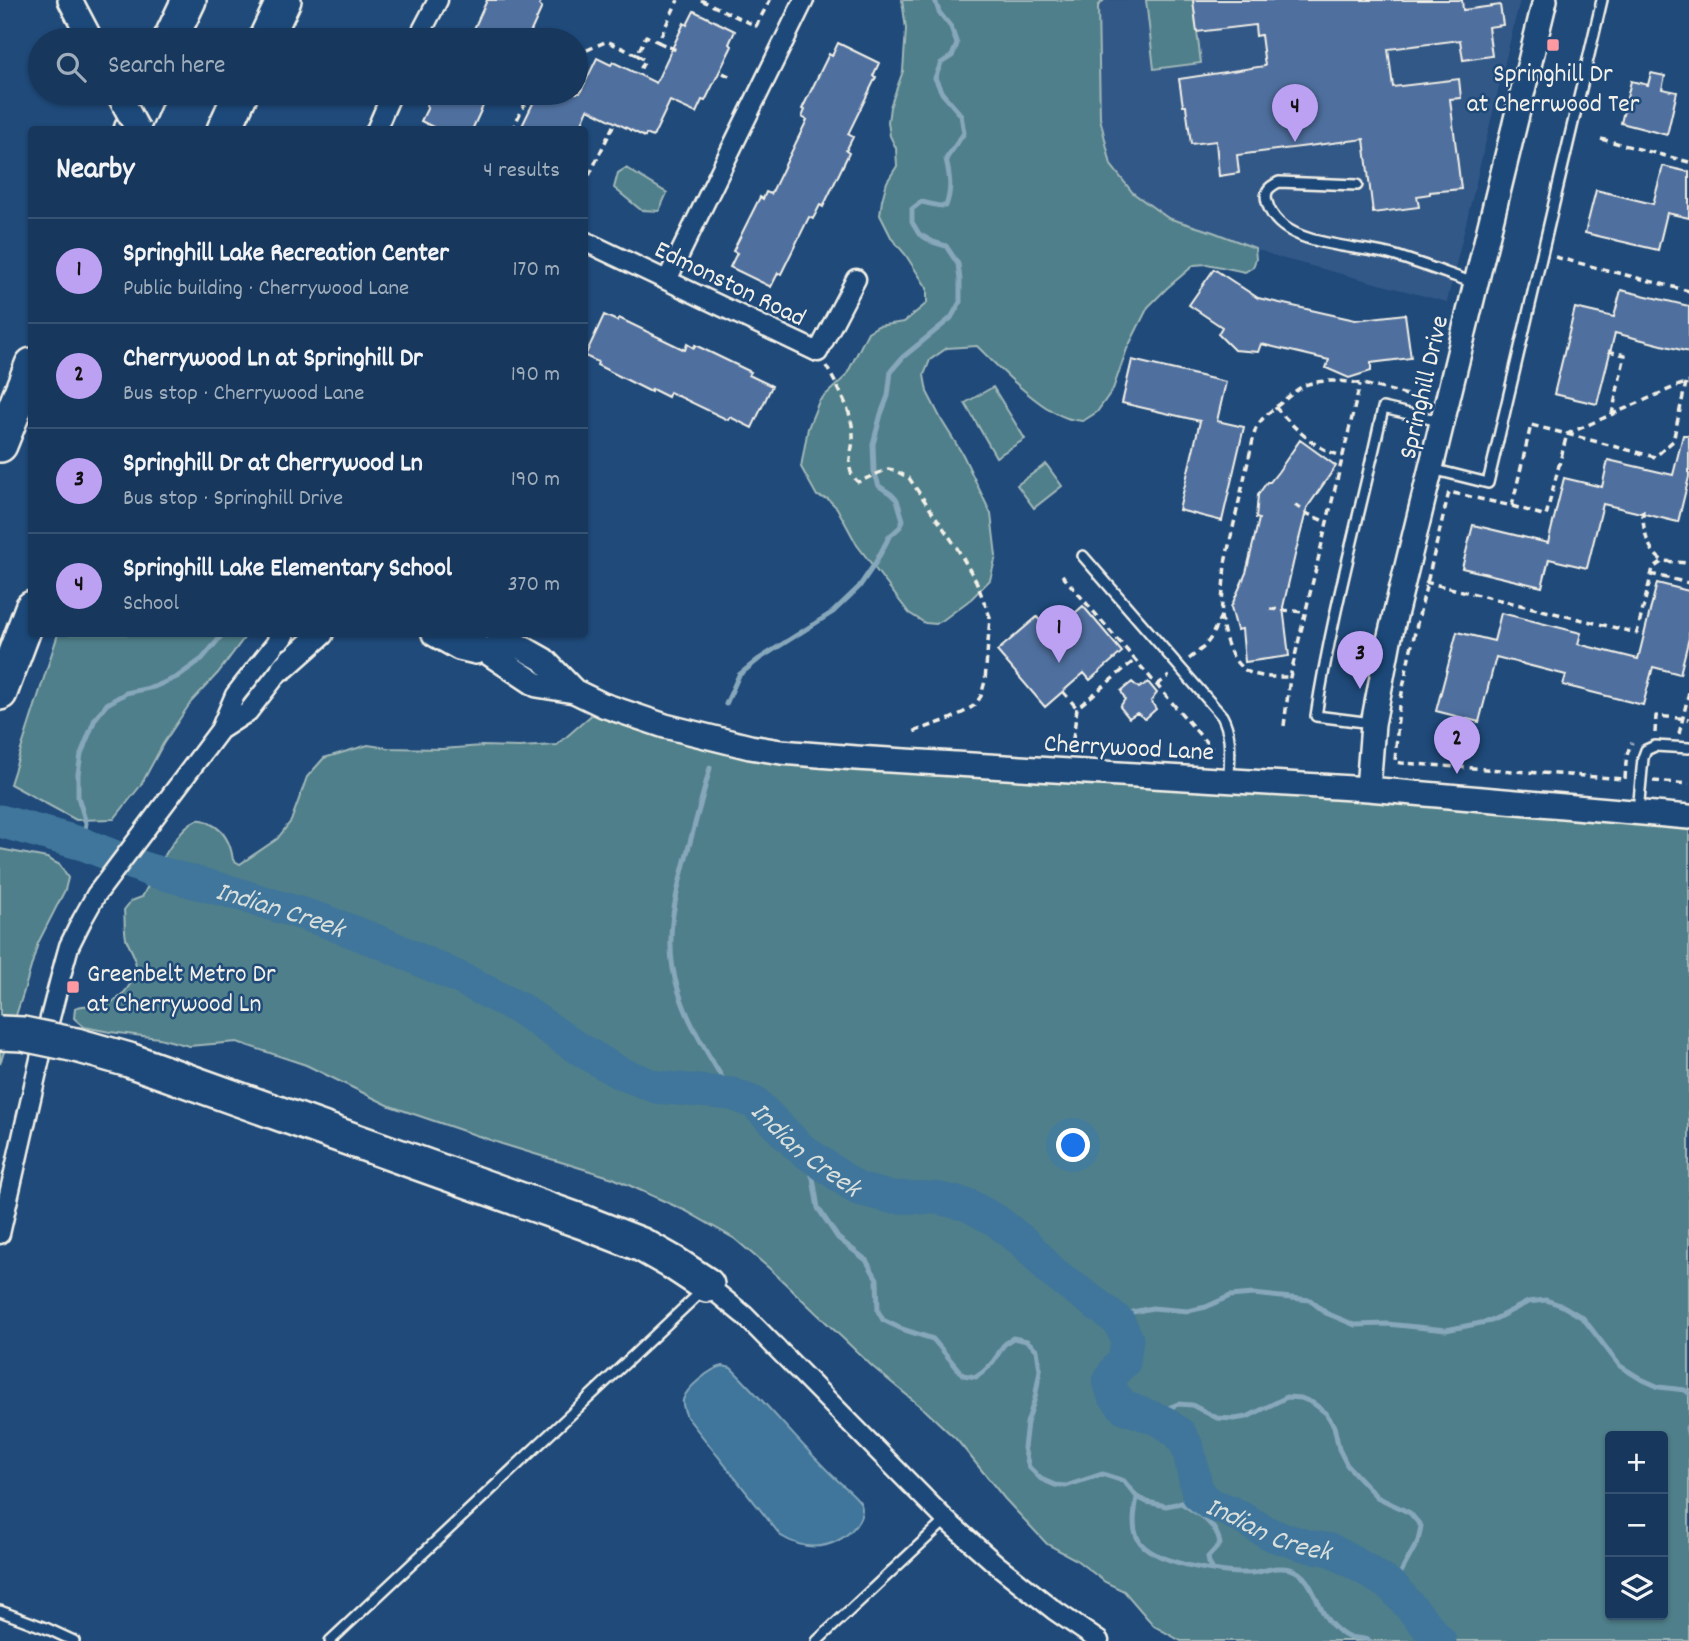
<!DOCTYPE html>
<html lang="en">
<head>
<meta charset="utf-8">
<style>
  body { margin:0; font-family:Dekko,sans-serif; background:#203f62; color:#f1f3f6 }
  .controls { position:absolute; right:21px; bottom:21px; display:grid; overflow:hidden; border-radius:7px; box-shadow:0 2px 5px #0004 }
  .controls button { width:63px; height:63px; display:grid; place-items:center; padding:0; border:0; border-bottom:2px solid #365272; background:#17385c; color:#f1f3f6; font:35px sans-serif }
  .you { position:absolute; left:1074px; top:1146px; width:24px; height:24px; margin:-18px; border:5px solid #fff; border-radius:50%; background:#1a73e8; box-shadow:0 0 0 10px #1a73e833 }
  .badge { display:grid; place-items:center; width:46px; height:46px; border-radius:50%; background:#bca0f2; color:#111; font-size:23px; font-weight:700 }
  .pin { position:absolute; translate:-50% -58px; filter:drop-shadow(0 2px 4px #0008) }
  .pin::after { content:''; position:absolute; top:37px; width:24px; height:21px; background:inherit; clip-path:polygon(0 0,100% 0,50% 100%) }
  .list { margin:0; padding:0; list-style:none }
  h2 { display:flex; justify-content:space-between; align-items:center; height:91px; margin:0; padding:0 28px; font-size:30px }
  h2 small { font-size:23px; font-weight:400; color:#9eacbb }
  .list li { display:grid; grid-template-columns:46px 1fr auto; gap:21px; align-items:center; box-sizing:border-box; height:105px; padding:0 28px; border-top:2px solid #365272 }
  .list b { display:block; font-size:26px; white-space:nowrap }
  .list p { margin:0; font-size:23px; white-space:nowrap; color:#9eacbb }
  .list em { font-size:23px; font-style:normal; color:#9eacbb }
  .icon { flex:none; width:38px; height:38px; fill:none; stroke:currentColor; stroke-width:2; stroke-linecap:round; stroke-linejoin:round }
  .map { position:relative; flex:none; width:1689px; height:1641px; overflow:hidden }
  .search { position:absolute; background:#17385c; box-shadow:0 2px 5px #0004; left:28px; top:28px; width:560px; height:77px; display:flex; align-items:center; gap:18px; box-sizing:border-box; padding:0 24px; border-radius:38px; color:#9eacbb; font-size:26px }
  .panel { position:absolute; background:#17385c; box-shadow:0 2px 5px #0004; left:28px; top:126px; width:560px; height:511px; border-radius:7px }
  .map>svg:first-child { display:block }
</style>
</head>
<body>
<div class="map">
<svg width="1689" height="1641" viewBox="0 0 1689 1641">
  <rect width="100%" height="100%" fill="#1f4a7a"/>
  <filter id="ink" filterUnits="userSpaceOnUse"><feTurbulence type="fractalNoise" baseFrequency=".0143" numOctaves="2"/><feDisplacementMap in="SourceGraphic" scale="14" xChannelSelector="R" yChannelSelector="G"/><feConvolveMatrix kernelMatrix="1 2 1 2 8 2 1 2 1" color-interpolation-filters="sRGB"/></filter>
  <g filter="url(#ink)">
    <path fill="#325887" d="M1104,0H1520L1447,302L1277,257L1213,232L1168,218L1133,193L1111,165L1100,118L1098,6Z"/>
    <path fill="#4f7f8a" stroke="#a2b8b9" stroke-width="2" fill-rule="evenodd" d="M902,0H1104L1098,6L1100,118L1111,165L1133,193L1168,218L1213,232L1255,248L1256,259L1253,267L1245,272L1207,264L1194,265L1167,288L1148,307L1127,349L1113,389L1097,412L1083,421C1078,420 1072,420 1067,418C1040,410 998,367 977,346L947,348L930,360L924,375L927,392L942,421L963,455L991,514L996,556L990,580L971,599L943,620L936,624L925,623L909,613L857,545L837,508L828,499L817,496L801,467L808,428L819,401L846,376L868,332L878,326L904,322L927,303V288L905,254L892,239L880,215L882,200L887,182L897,166L896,148L890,136L888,122L890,107L903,71L906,29Z
      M1146,0H1193L1201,63L1154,69Z
      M626,168L667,193L659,211L641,210L614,188L618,173Z
      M993,387L1025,439L996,457L965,403Z
      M1046,464L1062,486L1034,508L1017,485Z
      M58,634H247L218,673L191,702L163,744L141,785L114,819L76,820L10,784Z
      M603,705L716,740L1689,817V1641H1181L1154,1626L1124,1591L1105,1582L1075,1559L1047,1544L1005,1499L957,1440L926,1411L873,1367L770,1269L735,1239L686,1211L613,1178L502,1144L390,1106L306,1065L237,1042L189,1046L159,1038L110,1032L84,1027L74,1018L75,1008C86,1003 97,1007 108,1004C125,997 138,978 135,959C133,952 128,945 126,938C124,929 125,919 124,910L131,901L142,897C152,879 176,828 195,821C201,818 206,821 211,824C225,831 231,844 233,860L240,864L277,839L291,821L307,777L324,758L368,745L388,748L442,749L482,746L519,747L557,745ZM1610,1436H1663V1615H1610Z
      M0,849L47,858L60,865L68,878L65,890L38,943L24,991L0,1064Z"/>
    <path fill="#3f769b" stroke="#87a7ba" stroke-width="2" d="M723,1366L731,1368C767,1404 799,1443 835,1478C841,1484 858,1497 861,1504C866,1519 849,1535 837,1541C817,1551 799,1547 781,1536L687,1417C685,1412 682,1406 683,1400C686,1388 711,1368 723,1366Z"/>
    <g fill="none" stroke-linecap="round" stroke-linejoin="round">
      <path stroke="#87a7ba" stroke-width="5" d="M726,704L739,675L759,659L833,612L859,587L876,562L889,537L900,527L903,520L897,500L891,494L879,486L874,471L873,444L881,414L888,396L891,371L903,357L951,318L960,302V280L958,264L946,246L933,242L919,234L912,222V209L921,202C930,203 937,207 946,206C952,189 950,177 946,159L964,133L961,115L942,93L935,78L941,63L952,56L957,44L951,27L939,12L935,0
        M710,768C703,794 696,820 689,846C676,893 662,941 678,989C689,1027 712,1060 732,1094
        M83,844L86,823L78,797V774L81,754L95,719L107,704L126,693L154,687L177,677L202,659L223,634
        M800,1148L813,1178L818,1208L838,1238L866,1260L877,1279L878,1311L883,1320L902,1329L933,1339L963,1375L976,1377C984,1372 992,1364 997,1356C1002,1347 1004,1343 1013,1338L1027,1341L1037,1350L1040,1370L1035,1398L1027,1423L1024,1448L1029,1467L1041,1479L1055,1485L1066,1486L1102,1474L1124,1481L1137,1497L1147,1502L1166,1506L1181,1503L1198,1494
        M1119,1322L1133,1312L1152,1308L1188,1311L1206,1307L1230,1296L1253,1294L1310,1300L1326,1313L1355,1325L1387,1324L1446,1330L1491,1321L1528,1302L1546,1300L1563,1306L1583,1318L1620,1366L1641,1379L1659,1387L1685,1390L1689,1393
        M1147,1417L1178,1404L1192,1405L1217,1418L1234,1419L1247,1417L1287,1397L1301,1398L1313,1403L1326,1413L1334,1426L1339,1449L1347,1465L1377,1497L1410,1513L1421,1526L1418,1541L1393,1587
        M1689,1424L1687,1428L1689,1437
        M1137,1497C1135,1511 1131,1526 1138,1539C1150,1563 1223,1574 1248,1573C1262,1573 1275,1565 1290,1569C1314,1575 1316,1609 1331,1624C1335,1628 1343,1635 1348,1637C1355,1639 1362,1637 1369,1641
        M1181,1503C1197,1513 1217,1523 1220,1544L1208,1557L1209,1563L1213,1570"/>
      <path stroke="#3f769b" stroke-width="33" id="s1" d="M0,821L83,844L149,870L235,893L322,920L385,944L466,981L522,1010L573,1045L618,1072L656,1087L732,1094L755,1103L800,1148L858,1189L890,1197L936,1198L968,1205L997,1221L1026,1244L1052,1272L1103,1309L1119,1322L1127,1339L1124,1362L1116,1369L1109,1381L1113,1394L1124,1407L1162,1421L1180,1434L1188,1448L1198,1494L1210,1504L1231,1512L1272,1535L1307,1546L1331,1550L1363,1568L1393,1587L1440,1641"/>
    </g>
    <path fill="#506f9f" stroke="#f4f1e8" stroke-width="2" d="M487,0H542L539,5L542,7L527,40H469Z
      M1193,0H1462L1463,10L1500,5L1503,25L1488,27L1492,56L1463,60L1460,40L1388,49L1393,87L1459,79L1461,98L1450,99L1461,189L1430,192V194L1417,196L1419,207L1373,213L1364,139L1237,155L1239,173L1219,176L1216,141L1191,144L1186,106H1183L1179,79L1265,66L1261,35L1256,36L1255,25L1197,32Z
      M694,11L735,31L729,44L732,46L705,101L702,100L696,113L670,101L653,137L646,134L645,137L588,109L579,130H520L538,93H580L597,58L611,65L613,62L656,83L684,23L687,25Z
      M838,43L879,63L873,76L876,77L848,134L853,137L846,151L849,153L823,207L820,205L813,219L809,217L781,274L778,273L771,287L730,267L737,253L733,251L760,197L763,199L766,192L771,194L807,120L802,117L805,110L802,109L829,54L832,56Z
      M1651,73L1665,76L1662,89L1677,92L1667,135L1621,123L1631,81L1648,85Z
      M431,93H489L472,130H439L421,121L428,107L426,106Z
      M1663,166L1689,172V218L1667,213L1658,250L1585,233L1596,190L1653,204Z
      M1214,269L1258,298L1355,320L1405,314L1411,358L1371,363V371L1349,378L1326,368L1329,360L1261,344L1258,352L1234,350L1218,334L1222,327L1189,305Z
      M1621,290L1689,306V352L1615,333L1597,404L1554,394L1575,308L1614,317Z
      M604,315L617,321L619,318L685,350L687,344L694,348L695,345L751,372L749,375L772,386L752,428L730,417L728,420L670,392L668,397L652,389L651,392L597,365L598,362L585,356Z
      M1132,360L1226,382L1217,421L1244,427L1222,521L1179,510L1200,421L1122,403Z
      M1683,435H1689V477L1678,522L1603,504L1587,568L1549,559L1542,587L1462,568L1473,525L1548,543L1564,478L1602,487L1608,460L1673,475Z
      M1300,440L1336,466L1307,508L1295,555L1283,607L1289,656L1245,662L1242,629L1237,630L1231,607L1246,573L1259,519L1256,518L1258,495L1267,482H1270L1278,472Z
      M1657,583L1689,591V638L1680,674L1653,667L1643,705L1563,685L1566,675L1496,657L1479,722L1436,711L1457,632L1494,641L1501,613L1581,633L1578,644L1638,659Z
      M1083,606L1122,652L1090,680L1084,673L1045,707L997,651L1037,617L1051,634Z
      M1132,682L1139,688L1148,682L1157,693L1151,701L1156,709L1145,719L1137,713L1129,718L1120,707L1125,699L1121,691Z"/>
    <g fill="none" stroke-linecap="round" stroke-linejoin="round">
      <g stroke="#f4f1e8" stroke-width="14">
        <path id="service" d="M1357,185L1279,182C1269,187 1264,191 1267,202C1279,249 1358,244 1396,256C1422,264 1448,274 1474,283
          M1432,469L1488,483L1602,0
          M1083,556L1222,716C1233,736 1229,758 1229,780
          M1372,723L1316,716C1332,612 1361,511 1383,408L1440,421
          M1638,812L1643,758L1646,750L1655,746L1689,748
          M0,1611L48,1629L74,1641
          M330,1641L704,1289
          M817,1641L946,1520"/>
      </g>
      <g stroke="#f4f1e8" stroke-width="23">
        <path id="minor" d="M417,40L438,0
          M376,130L392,93
          M584,241L818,352L856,279
          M667,280L804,0
          M220,730L248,712L290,658
          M0,1234L45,1037L64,964L69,946L82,920L96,895L220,730L235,695L283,634
          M707,1285L745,1316L946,1520L996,1564L1054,1610L1099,1641"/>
      </g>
      <g stroke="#f4f1e8" stroke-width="28">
        <path id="tertiary" d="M70,0L91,40
          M434,634L459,648L476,652
          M460,634L537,685L574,691L603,705L665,726L750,747L781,752L856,758L1368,789L1689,817
          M498,634L544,660L574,691
          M280,637L282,634
          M284,667L321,634
          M1368,789L1373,724L1389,640L1545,0"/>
      </g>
      <g stroke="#f4f1e8" stroke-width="38">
        <path id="motorway" d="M170,40L189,0
          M265,40L284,0
          M131,130L147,93
          M224,130L241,93
          M0,445L32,365
          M0,693L32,608
          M76,1045L129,1060L583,1222L642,1245L672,1262L707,1285"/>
      </g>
      <path stroke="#f4f1e8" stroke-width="3.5" stroke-dasharray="7 5" stroke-linecap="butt" d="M701,0L756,26L770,0
        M658,42L676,50
        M576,55L605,42H609L637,55L646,36L658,42L678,0
        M637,55L645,60L638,74
        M723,73L731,77
        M512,130L530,93
        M1601,139L1689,162
        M584,186L615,122
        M1555,257L1689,291
        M1608,351L1625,355L1612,414
        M826,366C838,387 852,411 853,434C854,452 842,468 858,482L888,469L894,470L909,478L957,548L976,581L990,617L985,681L981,696L975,705L964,712L950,719L910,733
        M1275,407C1295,428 1315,450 1343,456
        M1295,505L1308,514L1326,522
        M1512,506L1546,516L1567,434L1655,457L1673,441L1686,383
        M1643,510C1642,527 1647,551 1663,561
        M1650,574L1689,583
        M1062,575L1212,749
        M1425,582L1637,633L1653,568L1663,561L1689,563
        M1270,609L1305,612
        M1221,616C1224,636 1230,665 1251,673C1263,678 1278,677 1290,677
        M1189,659L1204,647L1210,639L1221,616L1225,563L1255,431C1260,418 1271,411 1281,403C1289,396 1298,388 1308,384C1342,374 1389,391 1423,399
        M1157,685L1169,676
        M1063,692L1077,708
        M1401,698L1409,657L1449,492L1512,506L1531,425L1567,434L1677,386L1689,382
        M1399,705L1395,762L1402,763L1625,779C1626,767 1625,754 1632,743
        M1284,726L1290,677L1360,384
        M1655,733L1656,716L1689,719
        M1679,734L1689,692
        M1073,739L1077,708L1135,660
        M1653,781L1689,784"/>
      <use href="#service" stroke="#1f4a7a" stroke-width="9"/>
      <use href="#minor" stroke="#1f4a7a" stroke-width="18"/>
      <use href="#tertiary" stroke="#1f4a7a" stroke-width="23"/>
      <use href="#motorway" stroke="#1f4a7a" stroke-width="33"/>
      <g stroke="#f4f1e8" stroke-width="28" stroke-linecap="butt">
        <path id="tertiary-bridge" d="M118,93L138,130"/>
      </g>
      <g stroke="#f4f1e8" stroke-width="38" stroke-linecap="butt">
        <path id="motorway-bridge" d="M0,1033L23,1034L76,1045"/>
      </g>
      <use href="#tertiary-bridge" stroke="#1f4a7a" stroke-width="23"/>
      <use href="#motorway-bridge" stroke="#1f4a7a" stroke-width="33"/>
    </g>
  </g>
  <g fill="#ff9aa2" stroke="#1f4a7a" stroke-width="2.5">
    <rect x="1546" y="38" width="14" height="14" rx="3.5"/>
    <rect x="66" y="980" width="14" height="14" rx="3.5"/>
  </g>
  <g text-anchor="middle" stroke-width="5" stroke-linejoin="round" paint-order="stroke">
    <g font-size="26" fill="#f4f1e8" stroke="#1f4a7a">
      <text x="1553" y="81">Springhill Dr<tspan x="1553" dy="30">at Cherrwood Ter</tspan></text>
      <text x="87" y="981" text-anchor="start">Greenbelt Metro Dr<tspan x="87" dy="30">at Cherrywood Ln</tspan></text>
    </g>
    <g font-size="26" fill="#f4f1e8" stroke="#1f4a7a">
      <text transform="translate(731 282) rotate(26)" y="9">Edmonston Road</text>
      <text transform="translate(1422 387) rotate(-77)" y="9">Springhill Drive</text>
      <text transform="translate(1129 746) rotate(3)" y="9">Cherrywood Lane</text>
    </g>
    <g font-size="28" font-style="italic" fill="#d9dfdc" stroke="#1f4a7a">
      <text dy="10" stroke="none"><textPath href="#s1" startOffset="294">Indian Creek</textPath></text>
      <text dy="10" stroke="none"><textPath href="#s1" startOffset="882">Indian Creek</textPath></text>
      <text dy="10" stroke="none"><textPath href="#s1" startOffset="1554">Indian Creek</textPath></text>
    </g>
  </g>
</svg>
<div class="controls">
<button>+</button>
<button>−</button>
<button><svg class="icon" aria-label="layers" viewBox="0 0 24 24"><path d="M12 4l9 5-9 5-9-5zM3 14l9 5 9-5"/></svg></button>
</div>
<div class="you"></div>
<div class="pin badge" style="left:1059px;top:663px">1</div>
<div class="pin badge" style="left:1457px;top:774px">2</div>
<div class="pin badge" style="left:1360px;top:689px">3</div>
<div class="pin badge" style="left:1295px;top:142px">4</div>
<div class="search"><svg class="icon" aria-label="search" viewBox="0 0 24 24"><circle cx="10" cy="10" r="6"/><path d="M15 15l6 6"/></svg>Search here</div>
<section class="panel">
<h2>Nearby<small>4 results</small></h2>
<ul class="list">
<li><span class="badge">1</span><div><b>Springhill Lake Recreation Center</b><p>Public building · Cherrywood Lane</p></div><em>170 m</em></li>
<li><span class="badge">2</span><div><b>Cherrywood Ln at Springhill Dr</b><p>Bus stop · Cherrywood Lane</p></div><em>190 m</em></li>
<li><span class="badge">3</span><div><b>Springhill Dr at Cherrywood Ln</b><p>Bus stop · Springhill Drive</p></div><em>190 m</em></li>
<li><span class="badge">4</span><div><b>Springhill Lake Elementary School</b><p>School</p></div><em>370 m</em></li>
</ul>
</section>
</div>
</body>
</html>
